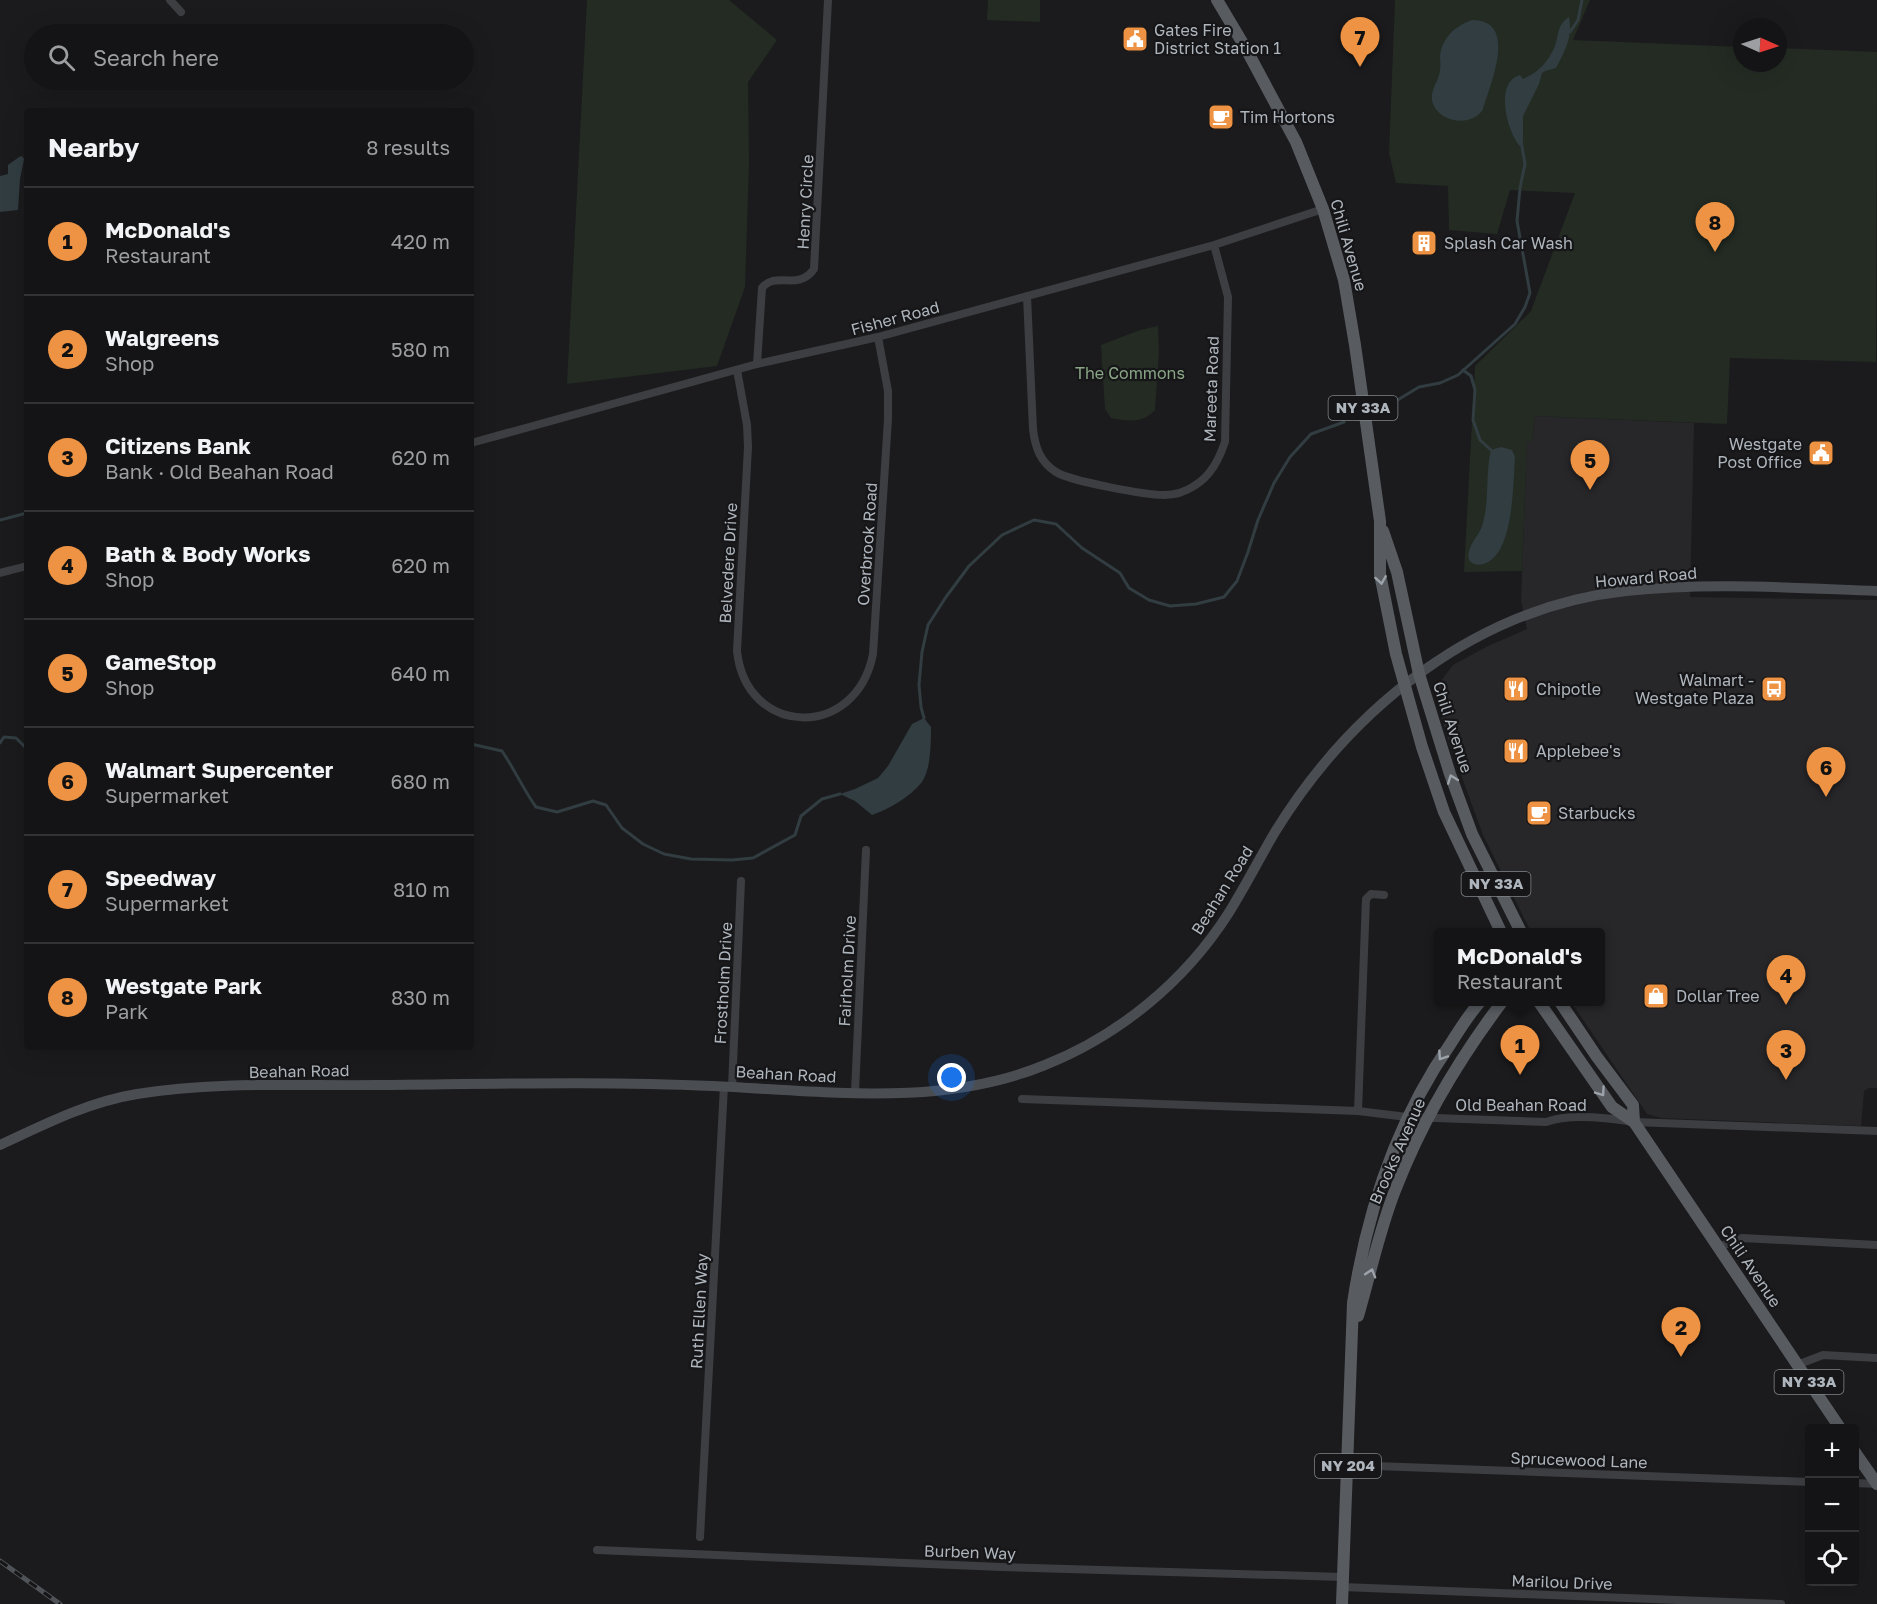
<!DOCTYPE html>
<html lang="en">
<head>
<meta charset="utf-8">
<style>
  body { margin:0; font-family:"Golos Text",sans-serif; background:#1d1d1f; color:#f1f3f6 }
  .controls { position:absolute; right:18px; bottom:18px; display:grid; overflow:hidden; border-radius:6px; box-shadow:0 6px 24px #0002 }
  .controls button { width:54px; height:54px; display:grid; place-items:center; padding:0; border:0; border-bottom:2px solid #333335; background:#141416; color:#f1f3f6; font:30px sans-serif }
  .compass { position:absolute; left:1733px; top:18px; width:54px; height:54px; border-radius:50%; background:#141416; box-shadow:0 6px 24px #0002; rotate:93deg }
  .you { position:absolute; left:952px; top:1078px; width:21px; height:21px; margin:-15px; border:4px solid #fff; border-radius:50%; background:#1a73e8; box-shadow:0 0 0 9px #1a73e833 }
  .badge { display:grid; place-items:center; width:39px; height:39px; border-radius:50%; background:#ed9343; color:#111; font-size:20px; font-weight:700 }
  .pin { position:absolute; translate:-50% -50px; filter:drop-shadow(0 2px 3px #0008) }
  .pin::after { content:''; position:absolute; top:32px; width:21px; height:18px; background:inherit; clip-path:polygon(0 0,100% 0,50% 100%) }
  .popup { position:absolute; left:1434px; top:928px; width:171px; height:78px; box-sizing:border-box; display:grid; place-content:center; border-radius:6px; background:#141416; filter:drop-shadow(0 2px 4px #0005); font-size:20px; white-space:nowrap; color:#9d9ea1 }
  .popup b { font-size:22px; color:#f1f3f6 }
  .popup::after { content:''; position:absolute; left:50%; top:100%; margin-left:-12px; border:12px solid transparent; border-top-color:#141416 }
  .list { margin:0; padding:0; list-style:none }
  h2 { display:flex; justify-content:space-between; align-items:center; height:78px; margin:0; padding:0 24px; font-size:26px }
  h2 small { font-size:20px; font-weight:400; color:#9d9ea1 }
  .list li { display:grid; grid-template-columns:39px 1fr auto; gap:18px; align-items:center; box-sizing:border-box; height:108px; padding:0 24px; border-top:2px solid #333335 }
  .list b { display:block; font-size:22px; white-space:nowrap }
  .list p { margin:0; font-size:20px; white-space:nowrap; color:#9d9ea1 }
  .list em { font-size:20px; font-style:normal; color:#9d9ea1 }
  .icon { flex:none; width:33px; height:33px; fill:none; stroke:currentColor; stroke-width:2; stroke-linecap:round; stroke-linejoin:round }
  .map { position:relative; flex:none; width:1877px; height:1604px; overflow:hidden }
  .search { position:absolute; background:#141416; box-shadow:0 6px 24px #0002; left:24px; top:24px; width:450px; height:66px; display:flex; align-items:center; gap:15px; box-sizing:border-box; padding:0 21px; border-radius:33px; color:#9d9ea1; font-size:22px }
  .panel { position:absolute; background:#141416; box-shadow:0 6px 24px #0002; left:24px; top:108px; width:450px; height:942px; border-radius:6px }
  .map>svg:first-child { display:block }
</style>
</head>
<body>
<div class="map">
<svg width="1877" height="1604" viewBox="0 0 1877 1604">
  <rect width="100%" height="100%" fill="#1b1b1d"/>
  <path fill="#27272a" d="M1535,416L1694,423L1690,597L1877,600V1088H1869L1864,1091L1861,1126L1661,1118L1647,1114L1571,1002H1601V932H1531L1483,835L1448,739L1437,702L1438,690L1440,682L1453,665L1486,647L1527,629L1521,601L1527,441H1532Z"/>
  <path fill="#232b23" d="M587,0H729L777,40L748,82L749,163L745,287L717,366L567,384Z
    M988,0H1040V22L987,20Z
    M1395,0H1590L1573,40L1742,47V63H1778V48L1877,52L1876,362L1730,358L1727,424L1535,416L1532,441L1527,442L1522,571L1464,572L1475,366L1531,311L1575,193L1510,190L1497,234L1449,230L1448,186L1396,183L1389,153Z
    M1158,326L1159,352L1155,410C1142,424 1129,421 1111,418L1105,409L1101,345L1140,330Z"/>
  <path fill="#313d41" d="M1569,17C1573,37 1565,51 1556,68L1545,71L1542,73L1539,84L1523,116V140L1520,146C1507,132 1494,82 1520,75L1523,79C1539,72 1548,62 1555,46C1559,34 1557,25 1569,17Z
    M1472,20C1519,20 1490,84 1483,109C1474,126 1443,124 1434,106C1427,92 1439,83 1440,70C1441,66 1440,61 1440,56C1442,38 1455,26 1472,20Z
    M22,156L24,159L20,179L18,210L0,212V176L8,174V165L19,157Z
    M1501,447L1512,450L1515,457C1513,482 1514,552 1486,563C1479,566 1473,565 1469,560C1466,546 1478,538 1482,526C1490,501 1485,475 1491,450Z
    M924,718L931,727C931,742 931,769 922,782C910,797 889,809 872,815L855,801L840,794L855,789L878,778L888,766L912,724Z"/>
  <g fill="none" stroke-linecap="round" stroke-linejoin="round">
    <path stroke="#313d41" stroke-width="3" d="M1570,32L1578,20L1582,0
      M1463,370L1471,376L1475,390L1473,420L1480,440L1491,450
      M1386,407L1419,387L1440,383L1458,375L1515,324L1525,307L1530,293L1517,221L1520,188L1525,164L1521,141
      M0,520L27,513
      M924,718L921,707L919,685L922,652L928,625L946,597L969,566L1002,535L1034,520L1056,524L1082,548L1120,573L1129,588L1149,600L1170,606L1196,604L1224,597L1237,581L1248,552L1258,520L1274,483L1290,457L1311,434L1344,422
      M0,743L4,737L16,738L27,749
      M471,744L502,751C515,770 523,789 536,807L557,812L593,801L606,805L622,828L643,844L664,854L691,859L732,860L753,858L795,835L801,816L822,799L840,794"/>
    <path stroke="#3c3e42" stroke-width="8" d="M170,0L181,12
      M1027,296L1033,429C1035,447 1040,462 1056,472C1070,481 1145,495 1164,495C1174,495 1185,492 1194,486C1211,476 1219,459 1225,442L1228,297L1214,245
      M757,364L762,288C776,270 798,292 814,269L828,0
      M737,370L747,425L748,447L737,651C746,737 856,741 873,654L888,419V391L878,337
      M471,443L757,364L878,337L1214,245L1323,209
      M0,573L27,566
      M732,1087L741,881
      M855,1092L866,850
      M1022,1099L1358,1111L1407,1117L1546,1122C1570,1113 1609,1118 1634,1122L1877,1131
      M1358,1111L1366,899L1371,894L1384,895
      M1719,1247L1742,1238L1877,1245
      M1797,1365L1823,1355L1877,1358
      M1348,1465L1810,1482
      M1854,1483L1877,1484
      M700,1537L724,1086
      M597,1550L1001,1567L1343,1577
      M1342,1587L1781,1604"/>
    <path stroke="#4a4d52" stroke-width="10" d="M0,1145C45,1124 88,1102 137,1094C216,1081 298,1086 378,1085C490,1084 602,1081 713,1086C823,1091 940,1108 1045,1065C1120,1035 1185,981 1228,914C1245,887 1259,859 1275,832C1352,707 1477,607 1626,591C1708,582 1794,588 1877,591"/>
    <path stroke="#585c61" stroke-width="12" d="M1217,0L1245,47L1296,142L1323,209L1344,280L1355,345L1380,521V574L1396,654L1422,747L1444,812L1501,932
      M1383,531L1397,572L1419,674L1450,774L1472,834L1521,932
      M1539,1002L1612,1107L1634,1122L1840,1428
      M1560,1002L1597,1057L1633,1105L1634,1122
      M1358,1316C1370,1275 1380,1227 1396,1188C1422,1121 1459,1059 1502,1002
      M1854,1451L1877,1484
      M1342,1604L1353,1303C1367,1210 1397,1121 1451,1043C1460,1029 1469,1014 1480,1002"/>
    <g stroke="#4f5257" stroke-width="5">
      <path id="rail" d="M0,1561L60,1604"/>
    </g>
    <use href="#rail" stroke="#161618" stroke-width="3" stroke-dasharray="9" stroke-linecap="butt"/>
  </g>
  <defs><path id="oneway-chevron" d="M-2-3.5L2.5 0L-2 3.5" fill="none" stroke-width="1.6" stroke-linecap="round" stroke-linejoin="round" transform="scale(1.5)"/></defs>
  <g stroke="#9da3aa">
    <use href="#oneway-chevron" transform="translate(1381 580) rotate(81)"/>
    <use href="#oneway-chevron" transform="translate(1452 779) rotate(-110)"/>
    <use href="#oneway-chevron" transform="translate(1442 1056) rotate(124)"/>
    <use href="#oneway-chevron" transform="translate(1601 1092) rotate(55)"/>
    <use href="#oneway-chevron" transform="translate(1371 1273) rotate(-73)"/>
  </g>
  <defs>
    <g id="civic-square" transform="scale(1.35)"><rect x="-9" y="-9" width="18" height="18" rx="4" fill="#ed9343" stroke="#161618"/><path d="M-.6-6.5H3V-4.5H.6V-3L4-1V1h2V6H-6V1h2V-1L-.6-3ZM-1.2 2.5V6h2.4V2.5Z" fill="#fff"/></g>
    <g id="cafe-square" transform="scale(1.35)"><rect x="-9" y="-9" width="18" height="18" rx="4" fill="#ed9343" stroke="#161618"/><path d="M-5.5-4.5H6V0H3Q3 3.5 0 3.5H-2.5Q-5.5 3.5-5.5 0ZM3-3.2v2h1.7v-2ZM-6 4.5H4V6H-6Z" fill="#fff"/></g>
    <g id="building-square" transform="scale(1.35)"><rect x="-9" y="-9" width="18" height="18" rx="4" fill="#ed9343" stroke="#161618"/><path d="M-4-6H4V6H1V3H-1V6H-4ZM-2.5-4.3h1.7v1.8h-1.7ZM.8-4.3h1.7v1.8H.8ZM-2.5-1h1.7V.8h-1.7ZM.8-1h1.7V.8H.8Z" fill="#fff"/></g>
    <g id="restaurant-square" transform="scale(1.35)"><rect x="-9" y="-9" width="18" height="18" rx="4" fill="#ed9343" stroke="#161618"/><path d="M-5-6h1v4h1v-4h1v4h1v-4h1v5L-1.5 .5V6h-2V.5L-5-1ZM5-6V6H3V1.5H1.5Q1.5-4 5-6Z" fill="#fff"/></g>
    <g id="bus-square" transform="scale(1.35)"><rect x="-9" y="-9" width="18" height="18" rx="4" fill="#ed9343" stroke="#161618"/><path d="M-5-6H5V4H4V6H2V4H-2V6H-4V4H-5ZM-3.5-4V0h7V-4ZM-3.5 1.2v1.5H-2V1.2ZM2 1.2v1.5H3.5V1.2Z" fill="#fff"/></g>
    <g id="shop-square" transform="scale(1.35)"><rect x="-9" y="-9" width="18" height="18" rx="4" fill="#ed9343" stroke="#161618"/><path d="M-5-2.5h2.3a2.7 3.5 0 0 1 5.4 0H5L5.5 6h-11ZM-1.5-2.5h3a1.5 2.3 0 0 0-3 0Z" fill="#fff"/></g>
  </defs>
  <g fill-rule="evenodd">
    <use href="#civic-square" x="1135" y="39"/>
    <use href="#cafe-square" x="1221" y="117"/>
    <use href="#building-square" x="1424" y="243"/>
    <use href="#civic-square" x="1821" y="453"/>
    <use href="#restaurant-square" x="1516" y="689"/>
    <use href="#bus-square" x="1774" y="689"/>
    <use href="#restaurant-square" x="1516" y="751"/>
    <use href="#cafe-square" x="1539" y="813"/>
    <use href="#shop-square" x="1656" y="996"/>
  </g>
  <g text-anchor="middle" stroke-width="4.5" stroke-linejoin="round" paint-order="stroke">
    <g fill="#161618" stroke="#80858b" stroke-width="1.5">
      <rect x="1328.5" y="396" width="69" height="24" rx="4.5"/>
      <rect x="1461.5" y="872" width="69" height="24" rx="4.5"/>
      <rect x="1774.5" y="1370" width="69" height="24" rx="4.5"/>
      <rect x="1315" y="1454" width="66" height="24" rx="4.5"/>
    </g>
    <g font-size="15" font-weight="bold" fill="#aeb5bc">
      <text x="1363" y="413">NY 33A</text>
      <text x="1496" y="889">NY 33A</text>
      <text x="1809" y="1387">NY 33A</text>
      <text x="1348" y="1471">NY 204</text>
    </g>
    <g font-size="16" fill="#aeb5bc" stroke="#161618" text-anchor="start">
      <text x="1154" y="36">Gates Fire<tspan x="1154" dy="18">District Station 1</tspan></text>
      <text x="1240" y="123">Tim Hortons</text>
      <text x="1444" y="249">Splash Car Wash</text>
      <text x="1802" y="450" text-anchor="end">Westgate<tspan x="1802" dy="18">Post Office</tspan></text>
      <text x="1754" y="686" text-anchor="end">Walmart -<tspan x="1754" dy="18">Westgate Plaza</tspan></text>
      <text x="1536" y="695">Chipotle</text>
      <text x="1536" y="757">Applebee's</text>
      <text x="1558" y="819">Starbucks</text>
      <text x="1676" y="1002">Dollar Tree</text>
    </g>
    <g font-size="16" fill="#aeb5bc" stroke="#161618">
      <text transform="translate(805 202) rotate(-87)" y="6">Henry Circle</text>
      <text transform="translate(1349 245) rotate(74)" y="6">Chili Avenue</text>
      <text transform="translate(895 318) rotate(-15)" y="6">Fisher Road</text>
      <text transform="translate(1211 389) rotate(-88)" y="6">Mareeta Road</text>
      <text transform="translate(867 544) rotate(-86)" y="6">Overbrook Road</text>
      <text transform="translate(728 563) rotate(-87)" y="6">Belvedere Drive</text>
      <text transform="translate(1646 577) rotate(-5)" y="6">Howard Road</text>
      <text transform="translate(1453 727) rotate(72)" y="6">Chili Avenue</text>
      <text transform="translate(1222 890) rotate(-58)" y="6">Beahan Road</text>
      <text transform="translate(847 971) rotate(-87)" y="6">Fairholm Drive</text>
      <text transform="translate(723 983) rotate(-87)" y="6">Frostholm Drive</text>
      <text transform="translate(299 1071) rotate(-1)" y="6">Beahan Road</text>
      <text transform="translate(786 1074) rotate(3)" y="6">Beahan Road</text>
      <text x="1521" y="1111">Old Beahan Road</text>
      <text transform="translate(1397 1151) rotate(-66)" y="6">Brooks Avenue</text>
      <text transform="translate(1751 1266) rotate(56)" y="6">Chili Avenue</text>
      <text transform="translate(699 1311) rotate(-87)" y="6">Ruth Ellen Way</text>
      <text transform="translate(1579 1460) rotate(2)" y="6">Sprucewood Lane</text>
      <text transform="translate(970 1552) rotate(2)" y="6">Burben Way</text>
      <text transform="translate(1562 1582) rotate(2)" y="6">Marilou Drive</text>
    </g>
    <g font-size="16" fill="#8aa686" stroke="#161618">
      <text x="1130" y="379">The Commons</text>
    </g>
  </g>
</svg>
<div class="controls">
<button>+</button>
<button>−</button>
<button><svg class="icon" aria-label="locate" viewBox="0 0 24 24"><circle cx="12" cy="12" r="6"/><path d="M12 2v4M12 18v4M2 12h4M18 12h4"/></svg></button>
</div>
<svg class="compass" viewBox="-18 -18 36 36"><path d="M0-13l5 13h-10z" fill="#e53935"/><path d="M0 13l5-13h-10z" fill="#9d9ea1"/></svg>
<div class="you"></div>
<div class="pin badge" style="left:1520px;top:1075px">1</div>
<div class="popup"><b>McDonald's</b>Restaurant</div>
<div class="pin badge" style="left:1681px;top:1357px">2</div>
<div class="pin badge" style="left:1786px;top:1080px">3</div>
<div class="pin badge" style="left:1786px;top:1005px">4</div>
<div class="pin badge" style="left:1590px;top:490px">5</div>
<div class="pin badge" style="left:1826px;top:797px">6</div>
<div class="pin badge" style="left:1360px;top:67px">7</div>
<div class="pin badge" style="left:1715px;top:252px">8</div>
<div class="search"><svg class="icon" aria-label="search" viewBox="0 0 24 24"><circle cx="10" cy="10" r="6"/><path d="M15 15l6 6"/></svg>Search here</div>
<section class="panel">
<h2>Nearby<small>8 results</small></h2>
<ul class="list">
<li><span class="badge">1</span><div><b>McDonald's</b><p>Restaurant</p></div><em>420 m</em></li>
<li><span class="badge">2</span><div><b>Walgreens</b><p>Shop</p></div><em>580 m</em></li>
<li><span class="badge">3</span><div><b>Citizens Bank</b><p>Bank · Old Beahan Road</p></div><em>620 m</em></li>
<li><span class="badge">4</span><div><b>Bath &amp; Body Works</b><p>Shop</p></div><em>620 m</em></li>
<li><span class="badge">5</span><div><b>GameStop</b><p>Shop</p></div><em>640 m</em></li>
<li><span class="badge">6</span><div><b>Walmart Supercenter</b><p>Supermarket</p></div><em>680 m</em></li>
<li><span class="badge">7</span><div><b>Speedway</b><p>Supermarket</p></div><em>810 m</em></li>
<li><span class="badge">8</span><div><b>Westgate Park</b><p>Park</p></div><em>830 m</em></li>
</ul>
</section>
</div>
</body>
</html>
